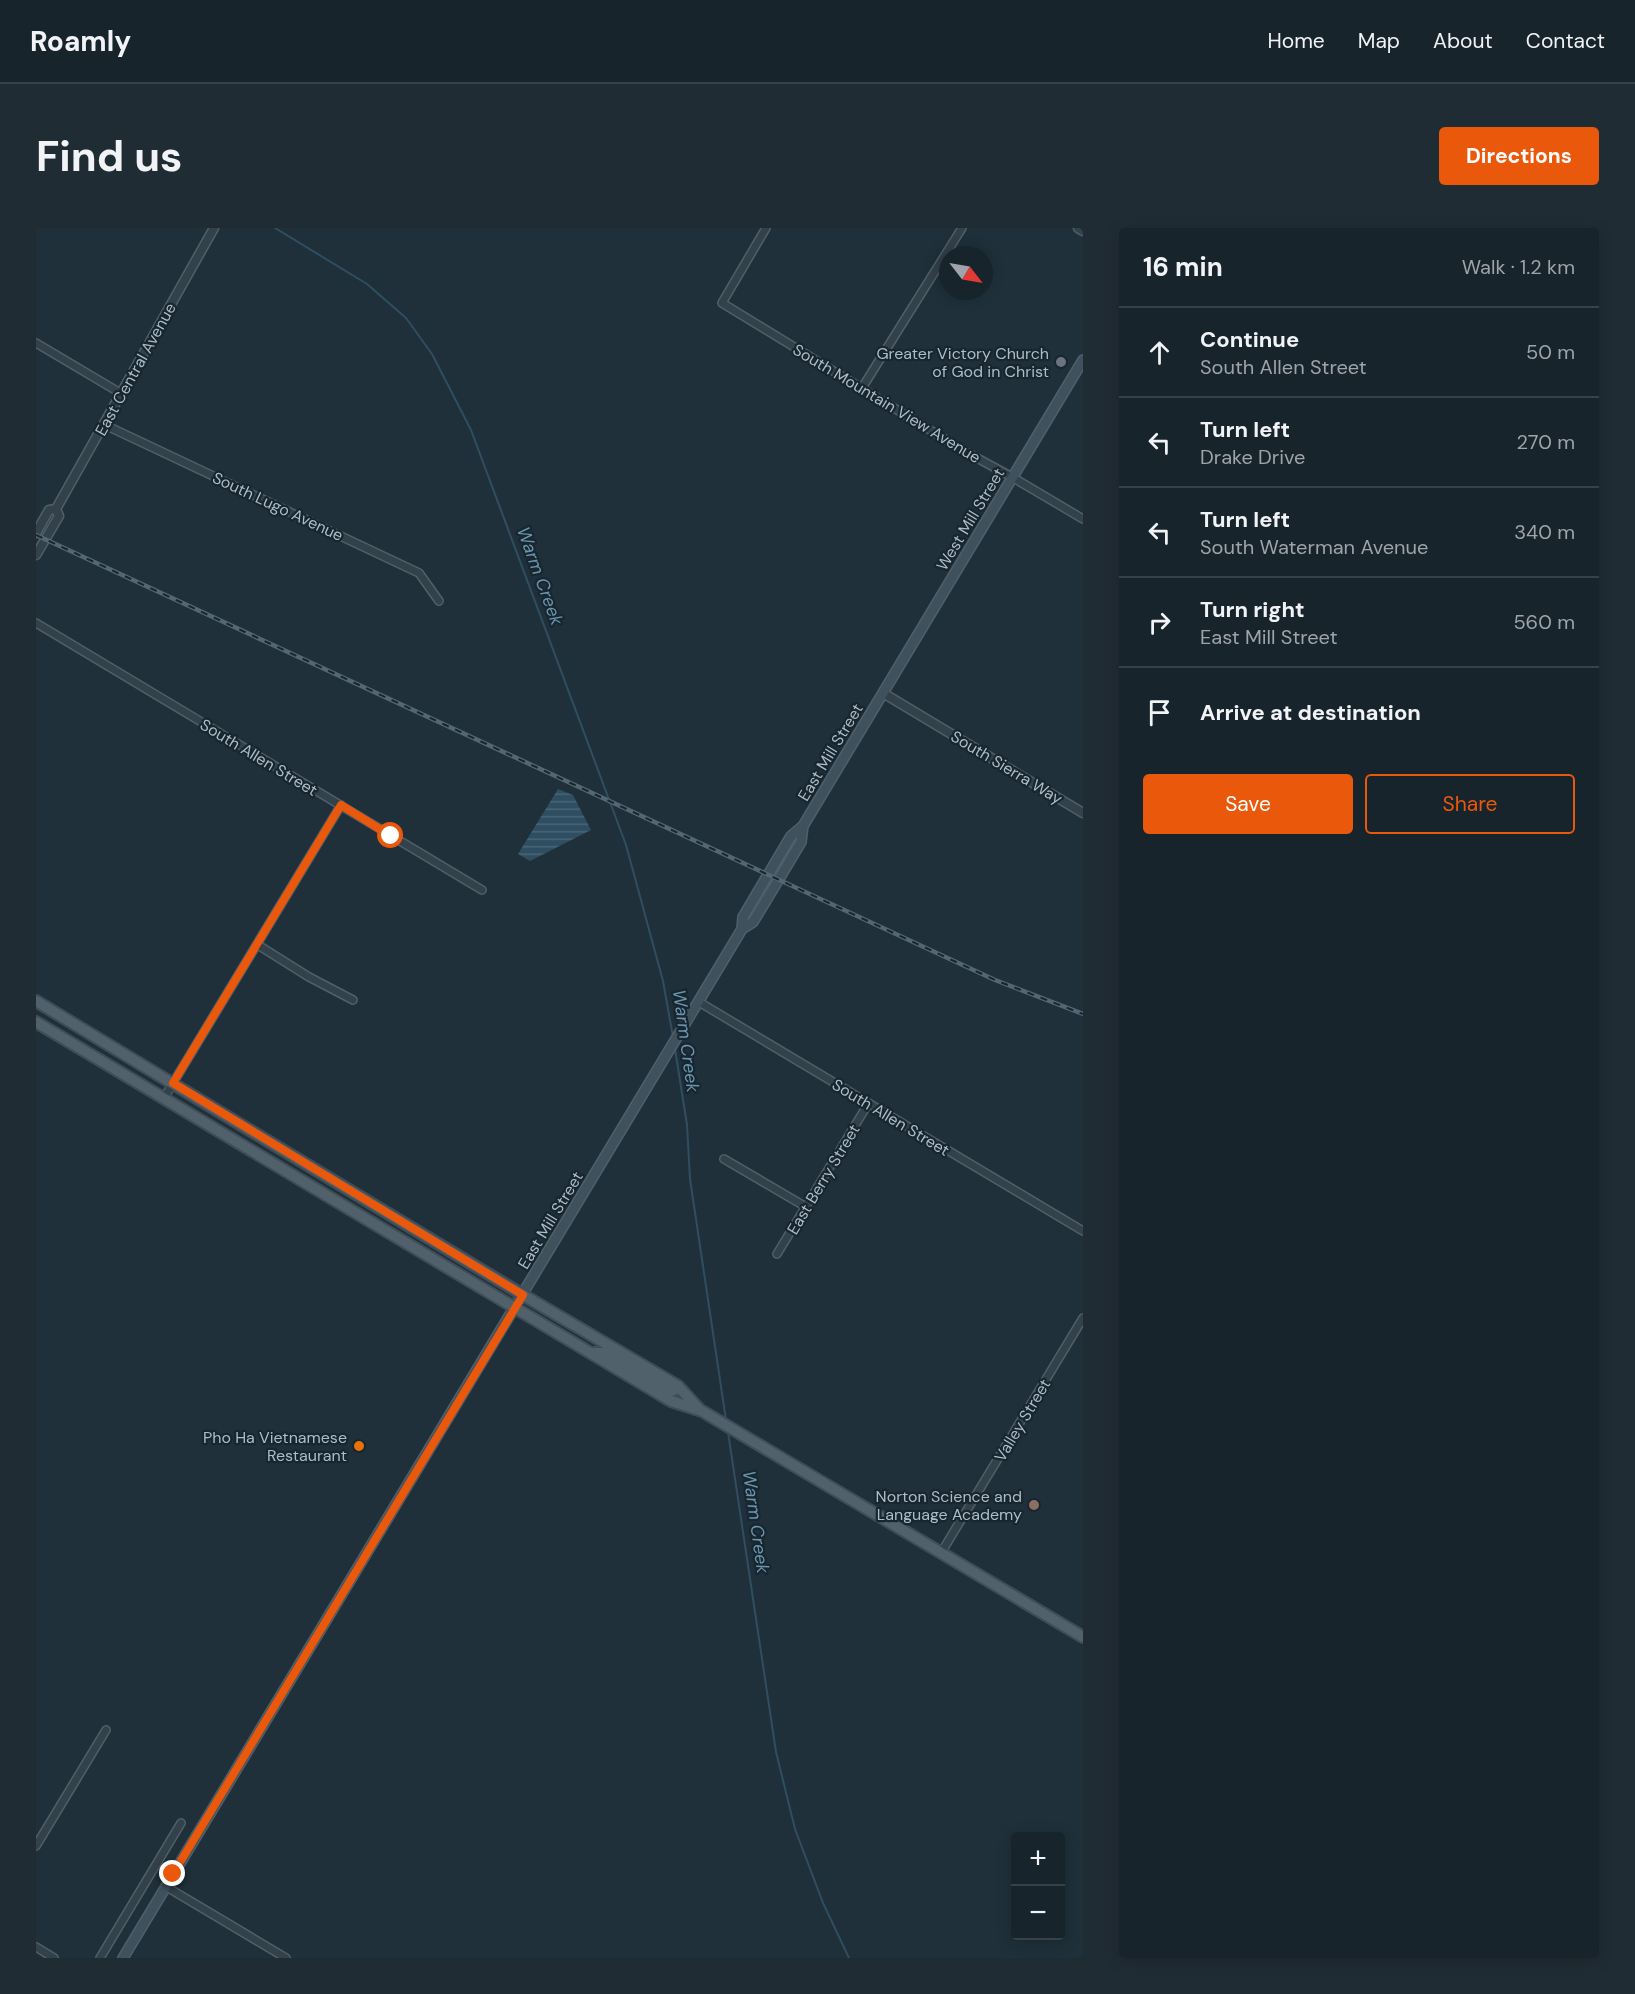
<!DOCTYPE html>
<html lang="en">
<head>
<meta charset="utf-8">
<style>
  body { margin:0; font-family:"DM Sans",sans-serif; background:#202c34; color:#f1f3f6 }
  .controls { position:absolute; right:18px; bottom:18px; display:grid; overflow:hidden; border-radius:6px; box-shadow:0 3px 15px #0003 }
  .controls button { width:54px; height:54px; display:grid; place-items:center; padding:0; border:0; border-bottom:2px solid #364148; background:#17242c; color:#f1f3f6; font:30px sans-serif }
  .compass { position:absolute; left:903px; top:18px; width:54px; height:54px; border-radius:50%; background:#17242c; box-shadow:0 3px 15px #0003; rotate:121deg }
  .stop { position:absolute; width:18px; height:18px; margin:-14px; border:4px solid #ea580c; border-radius:50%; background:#fff }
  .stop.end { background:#ea580c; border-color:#fff; box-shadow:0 2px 6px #0008 }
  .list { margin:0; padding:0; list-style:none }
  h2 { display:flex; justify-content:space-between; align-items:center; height:78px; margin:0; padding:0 24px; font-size:26px }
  h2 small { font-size:20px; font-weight:400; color:#9ea4a9 }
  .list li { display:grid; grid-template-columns:39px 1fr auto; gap:18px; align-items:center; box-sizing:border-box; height:90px; padding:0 24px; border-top:2px solid #364148 }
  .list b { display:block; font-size:22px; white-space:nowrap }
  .list p { margin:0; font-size:20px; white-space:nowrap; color:#9ea4a9 }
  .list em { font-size:20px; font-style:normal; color:#9ea4a9 }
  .actions { display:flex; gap:12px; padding:18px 24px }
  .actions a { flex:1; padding:14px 0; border:2px solid #ea580c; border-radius:6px; text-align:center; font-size:21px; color:#ea580c }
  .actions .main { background:#ea580c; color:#fff }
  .icon { flex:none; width:33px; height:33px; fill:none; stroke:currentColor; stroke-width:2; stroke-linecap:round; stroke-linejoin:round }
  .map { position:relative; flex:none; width:1047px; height:1730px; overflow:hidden; border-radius:6px }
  header { display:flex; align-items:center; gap:36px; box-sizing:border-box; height:84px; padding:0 30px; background:#17242c; border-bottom:2px solid #364148 }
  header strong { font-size:28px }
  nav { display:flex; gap:33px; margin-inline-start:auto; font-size:21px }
  .intro { display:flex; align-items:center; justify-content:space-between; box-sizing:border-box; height:144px; padding:0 36px }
  h1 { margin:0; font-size:42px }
  .button { padding:15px 27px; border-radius:6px; background:#ea580c; color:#fff; font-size:21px; font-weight:700 }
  main { display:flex; gap:36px; padding:0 36px }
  aside { flex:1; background:#17242c; border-radius:6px; box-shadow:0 3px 15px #0003 }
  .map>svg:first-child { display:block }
</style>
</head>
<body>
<header>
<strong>Roamly</strong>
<nav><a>Home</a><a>Map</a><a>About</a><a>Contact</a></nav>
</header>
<div class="intro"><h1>Find us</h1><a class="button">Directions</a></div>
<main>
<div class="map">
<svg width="1047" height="1730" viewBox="0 0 1047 1730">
  <defs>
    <pattern id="water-rules" width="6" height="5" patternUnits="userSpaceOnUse" patternTransform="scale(1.5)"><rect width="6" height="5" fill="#2f4e61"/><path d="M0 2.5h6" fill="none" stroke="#4a6676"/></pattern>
  </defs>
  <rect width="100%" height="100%" fill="#1f303a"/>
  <path fill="url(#water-rules)" d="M522,561L537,567L555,602L494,633L482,626Z"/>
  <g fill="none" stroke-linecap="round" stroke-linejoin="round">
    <path stroke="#2f4e61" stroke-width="2" d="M239,0L331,56L370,90L396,126L435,202L590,617L627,753L637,809
      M639,821L651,897L654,951L690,1192
      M692,1204L740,1524L759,1601L787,1675L813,1730"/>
    <g stroke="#505f68" stroke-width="10">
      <path id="minor" d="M730,0L686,75L930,224L976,249L1047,291
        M0,115L86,166
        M826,160L926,0
        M69,197L383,345L403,373
        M0,395L446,662
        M222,717L273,749L317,772
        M663,774L1047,1003
        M128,870L305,577
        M688,931L770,979
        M741,1026L832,876
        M905,1325L1047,1090
        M0,1618L70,1502
        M129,1658L250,1730
        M0,1719L18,1730
        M64,1730L145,1595"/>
    </g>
    <g stroke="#505f68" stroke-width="11">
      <path id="tertiary" d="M1042,0L1047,3
        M0,305L13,282L20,281L178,0
        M0,327L23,288L20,281
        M847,465L1047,585"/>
    </g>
    <g stroke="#505f68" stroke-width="12">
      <path id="secondary" d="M706,701L707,689L755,608L767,598L1047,132
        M87,1730L706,701L717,694L743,651L765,614L767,598"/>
    </g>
    <g stroke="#3f4d57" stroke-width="14">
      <path id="primary" d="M0,773L487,1067L642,1158L663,1181
        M0,794L625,1167L635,1173L666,1183L1047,1409
        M555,1125H571L635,1163L640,1161L642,1158"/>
    </g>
    <use href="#minor" stroke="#33414b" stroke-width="7"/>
    <use href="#tertiary" stroke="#33414b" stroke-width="8"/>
    <use href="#secondary" stroke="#40515e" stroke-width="9"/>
    <use href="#primary" stroke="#50616b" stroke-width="10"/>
    <g stroke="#546672" stroke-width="4.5">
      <path id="rail" d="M0,307L959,752L1047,786"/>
    </g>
    <use href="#rail" stroke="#18262f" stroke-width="2" stroke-dasharray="7" stroke-linecap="butt"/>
  </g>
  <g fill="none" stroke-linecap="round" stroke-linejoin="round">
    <path stroke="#ea580c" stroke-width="8" d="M137,1646L487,1067L137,855L305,577L355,608"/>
  </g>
  <circle fill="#6b7280" stroke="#18262f" stroke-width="2" cx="1025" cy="134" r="6"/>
  <circle fill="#e8710a" stroke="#18262f" stroke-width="2" cx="323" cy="1218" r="6"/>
  <circle fill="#8d6e63" stroke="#18262f" stroke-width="2" cx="998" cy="1277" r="6"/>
  <g text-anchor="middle" stroke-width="4.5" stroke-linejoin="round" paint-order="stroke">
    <g font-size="16" fill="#adbcc7" stroke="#18262f" text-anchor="end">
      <text x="1013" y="131">Greater Victory Church<tspan x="1013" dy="18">of God in Christ</tspan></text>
      <text x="311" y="1215">Pho Ha Vietnamese<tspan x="311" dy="18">Restaurant</tspan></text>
      <text x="986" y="1274">Norton Science and<tspan x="986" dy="18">Language Academy</tspan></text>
    </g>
    <g font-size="16" fill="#adbcc7" stroke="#18262f">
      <text transform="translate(99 141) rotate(-61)" y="6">East Central Avenue</text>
      <text transform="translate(851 175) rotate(31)" y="6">South Mountain View Avenue</text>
      <text transform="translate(242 278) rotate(25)" y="6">South Lugo Avenue</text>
      <text transform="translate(934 291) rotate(-59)" y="6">West Mill Street</text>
      <text transform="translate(794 524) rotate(-59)" y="6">East Mill Street</text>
      <text transform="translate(223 529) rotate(31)" y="6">South Allen Street</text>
      <text transform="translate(971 539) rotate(31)" y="6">South Sierra Way</text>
      <text transform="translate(855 889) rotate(31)" y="6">South Allen Street</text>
      <text transform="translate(787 951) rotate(-59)" y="6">East Berry Street</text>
      <text transform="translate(514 992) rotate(-59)" y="6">East Mill Street</text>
      <text transform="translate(986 1192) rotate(-59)" y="6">Valley Street</text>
    </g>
    <g font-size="18" font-style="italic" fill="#6a95ae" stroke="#18262f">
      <text transform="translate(504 348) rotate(70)" y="6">Warm Creek</text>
      <text transform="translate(650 813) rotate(82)" y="6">Warm Creek</text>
      <text transform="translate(720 1294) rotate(82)" y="6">Warm Creek</text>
    </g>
  </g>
</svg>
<div class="controls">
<button>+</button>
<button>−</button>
</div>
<svg class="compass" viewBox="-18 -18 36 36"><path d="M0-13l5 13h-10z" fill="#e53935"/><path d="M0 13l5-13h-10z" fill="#9ea4a9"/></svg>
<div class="stop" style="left:355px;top:608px"></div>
<div class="stop end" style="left:137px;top:1646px"></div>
</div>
<aside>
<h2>16 min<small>Walk · 1.2 km</small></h2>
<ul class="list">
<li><svg class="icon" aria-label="ahead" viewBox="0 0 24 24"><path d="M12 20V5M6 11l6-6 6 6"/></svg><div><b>Continue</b><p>South Allen Street</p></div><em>50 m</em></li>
<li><svg class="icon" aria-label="left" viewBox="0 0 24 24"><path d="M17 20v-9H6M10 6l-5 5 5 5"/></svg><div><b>Turn left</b><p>Drake Drive</p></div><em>270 m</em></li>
<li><svg class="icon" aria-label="left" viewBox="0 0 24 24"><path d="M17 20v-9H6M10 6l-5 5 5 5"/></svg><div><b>Turn left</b><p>South Waterman Avenue</p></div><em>340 m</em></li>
<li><svg class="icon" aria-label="right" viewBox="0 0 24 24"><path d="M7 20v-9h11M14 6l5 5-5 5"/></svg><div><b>Turn right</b><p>East Mill Street</p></div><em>560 m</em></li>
<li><svg class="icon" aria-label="arrive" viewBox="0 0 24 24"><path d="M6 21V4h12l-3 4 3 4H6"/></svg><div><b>Arrive at destination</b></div></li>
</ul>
<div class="actions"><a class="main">Save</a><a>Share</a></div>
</aside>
</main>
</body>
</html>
